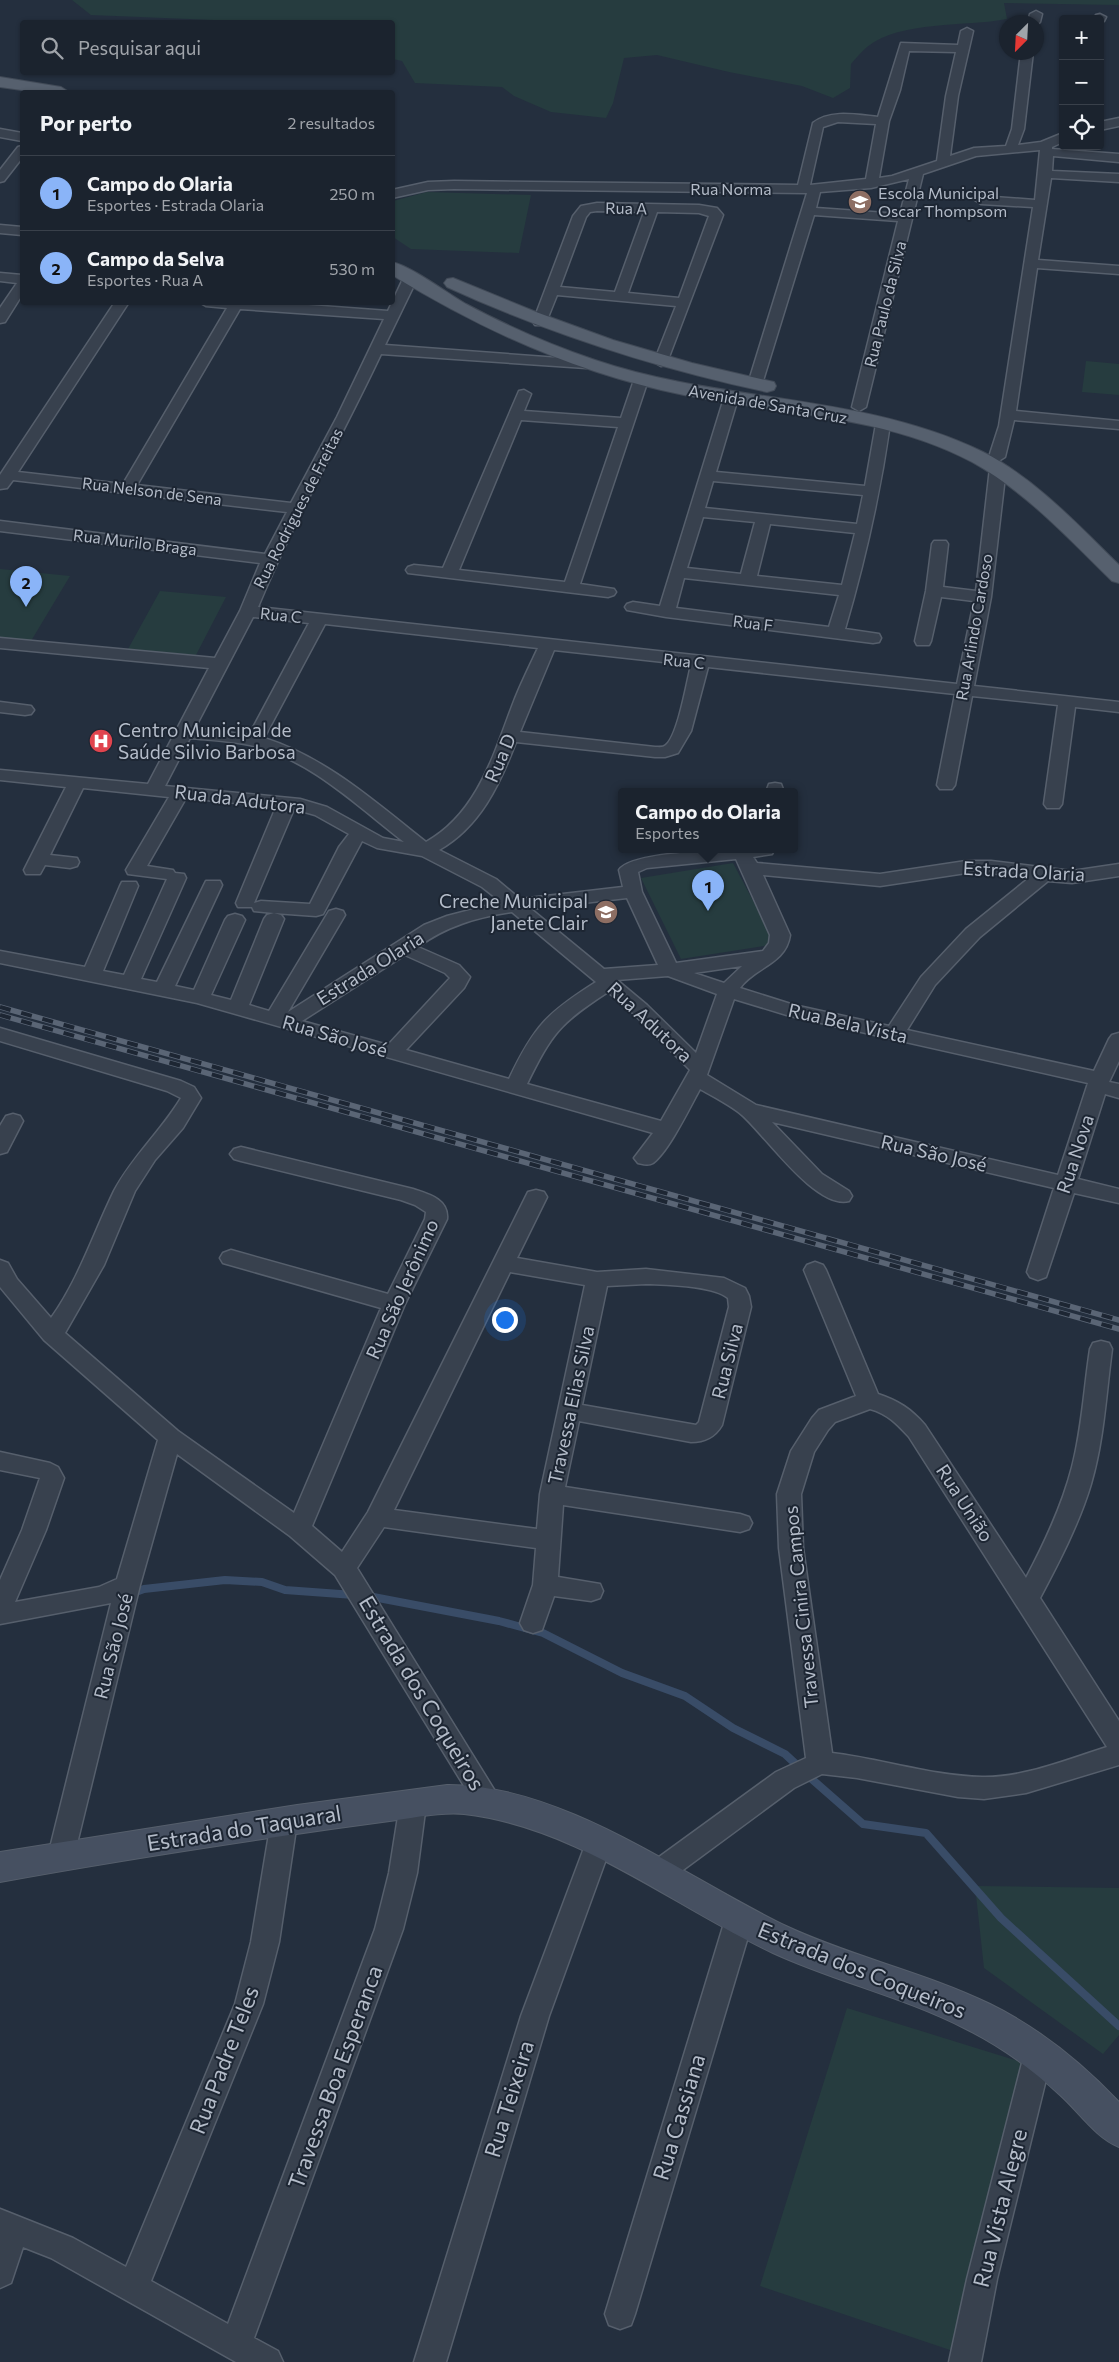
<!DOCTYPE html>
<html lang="pt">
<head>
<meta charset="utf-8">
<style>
  body { margin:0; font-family:Commissioner,sans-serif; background:#282f3a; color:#f1f3f6 }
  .controls { position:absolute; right:15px; top:15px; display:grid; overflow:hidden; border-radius:5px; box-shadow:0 1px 4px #0004 }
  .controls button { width:45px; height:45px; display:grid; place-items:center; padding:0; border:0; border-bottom:1px solid #39404a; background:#1b232e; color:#f1f3f6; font:25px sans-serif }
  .compass { position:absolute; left:999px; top:15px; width:45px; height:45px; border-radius:50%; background:#1b232e; box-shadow:0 1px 4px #0004; rotate:204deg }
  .you { position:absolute; left:504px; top:1319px; width:18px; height:18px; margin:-12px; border:4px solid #fff; border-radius:50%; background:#1a73e8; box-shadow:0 0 0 8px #1a73e833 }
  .badge { display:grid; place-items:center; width:32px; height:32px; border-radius:50%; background:#8ab4f8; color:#111; font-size:16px; font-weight:700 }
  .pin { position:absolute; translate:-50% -41px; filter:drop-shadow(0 1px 2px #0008) }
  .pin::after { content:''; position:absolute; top:26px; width:18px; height:15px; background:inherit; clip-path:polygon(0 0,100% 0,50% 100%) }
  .popup { position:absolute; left:618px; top:788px; width:180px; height:65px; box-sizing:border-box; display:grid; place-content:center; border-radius:5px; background:#1b232e; filter:drop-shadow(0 1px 4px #0005); font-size:16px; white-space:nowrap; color:#a0a4aa }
  .popup b { font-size:19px; color:#f1f3f6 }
  .popup::after { content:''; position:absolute; left:50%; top:100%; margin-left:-10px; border:10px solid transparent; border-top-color:#1b232e }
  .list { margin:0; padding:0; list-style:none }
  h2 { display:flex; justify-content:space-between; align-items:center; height:65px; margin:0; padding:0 20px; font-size:21px }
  h2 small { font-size:16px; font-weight:400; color:#a0a4aa }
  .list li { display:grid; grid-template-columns:32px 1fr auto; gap:15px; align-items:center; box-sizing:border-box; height:75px; padding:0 20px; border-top:1px solid #39404a }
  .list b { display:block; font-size:19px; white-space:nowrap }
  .list p { margin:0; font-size:16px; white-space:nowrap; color:#a0a4aa }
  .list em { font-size:16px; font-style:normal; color:#a0a4aa }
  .icon { flex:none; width:28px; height:28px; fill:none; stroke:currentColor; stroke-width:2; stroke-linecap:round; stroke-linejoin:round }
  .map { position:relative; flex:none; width:1119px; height:2362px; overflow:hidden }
  .search { position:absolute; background:#1b232e; box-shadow:0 1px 4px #0004; left:20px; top:20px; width:375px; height:55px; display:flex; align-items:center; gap:12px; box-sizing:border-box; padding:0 18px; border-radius:5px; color:#a0a4aa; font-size:19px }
  .panel { position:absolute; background:#1b232e; box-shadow:0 1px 4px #0004; left:20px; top:90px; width:375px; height:215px; border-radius:5px }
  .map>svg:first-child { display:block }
</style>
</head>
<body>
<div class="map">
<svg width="1119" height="2362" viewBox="0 0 1119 2362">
  <rect width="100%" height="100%" fill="#242f3e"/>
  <path fill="#263c3f" d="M72,0H1119V5L1004,3L1007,19C966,27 901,20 867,47C861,52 856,58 851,64L850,88L833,98L802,86L729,72L657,55L624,58L613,103L606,118L551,112L514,96L502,87L415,83L402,61L393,59L392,22H262L91,15Z
    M427,192L531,195L519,253L411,249L393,237V201Z
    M1086,361L1119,364V395L1082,392Z
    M0,569L70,576L31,641L0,639Z
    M160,591L226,597L196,655L128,649Z
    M733,863L776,944L681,959L641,878Z
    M975,1886L1119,1888V2035L1103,2054L984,1968Z
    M847,2008L1031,2065L959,2353L760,2286Z"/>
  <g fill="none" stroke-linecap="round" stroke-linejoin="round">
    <path stroke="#394c67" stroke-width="8" d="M133,1593L144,1589L225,1580L262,1582L285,1590L354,1595
      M368,1596L499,1621L543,1633L622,1673L685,1696L733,1728L785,1754L799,1767
      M806,1774L863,1824L926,1833L1001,1918L1119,2026"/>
    <g stroke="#565f6c" stroke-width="3">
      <path id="street" d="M1036,11L1042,14L1040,22L1036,25V22H1028L1030,14Z
        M1100,14L1106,17L1104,21L1100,22V19H1094L1096,15Z
        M967,28L973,31L958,96L950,156L974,148L1006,146L1012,129L1021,52H1033L1024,129L1018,145L1041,142L1063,133V142L1052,147V149L1119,154V162L1053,156L1052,171L1119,174V182L1051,178L1038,260L1119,266V274L1037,268L1016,411L1119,421V429L1014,420L1005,457L997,462L989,457L999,426L1033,207L981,204L975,200L981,196L1035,200L1040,150L976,156L923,174L866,407L859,411L852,407L898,221L814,215L762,384L755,388L748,384L807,193L454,189L428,190L392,198V190L428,182L454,181L798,185L813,123C830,109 858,115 878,117L901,43L958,45L961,31ZM909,51L956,52L946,96L937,161L892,176L879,178L889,121L900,90ZM838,122L876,124L866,179L810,185L823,127ZM909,179L900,214L816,208L820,192L871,188Z
        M1119,118V126L1100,130V122Z
        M0,129L22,133V141L0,137Z
        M22,146V158L4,181L0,182V170L18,147Z
        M597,203L699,205L717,208L723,215L666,365L661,366L654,362L676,306L557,295L545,325H535L533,322L573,216L581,206ZM597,211L644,212L615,292L560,287L586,217L590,212ZM657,212L699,213L709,216L679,298L628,293Z
        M0,225L22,227V235L0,233Z
        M0,273L22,275V295L5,322L0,323V308L17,283L0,281Z
        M410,275L417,279L385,345L586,360L593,364L586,368L381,354C341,439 294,520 258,607L957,684L974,601L941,597L931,641L929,645H917L915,641L926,591L932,544L934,541H946L948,544L943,587L976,591L990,468L998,463L1006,468L991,597L974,686L1119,702V712L1075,707L1062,804L1059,808H1047L1044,804L1058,705L972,696L955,785L952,789H940L937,785L955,694L708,667L691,731L678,753L665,757H655L516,742C500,784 480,827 439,850L496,879L520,899L623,887L619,870C633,849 746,850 774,850L772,854L753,857L757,863L880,874L966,861H991L1072,871L1119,864V876L1072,883L1048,881L980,937L935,985L907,1030L1094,1071L1109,1039L1112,1035L1119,1033V1061L1109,1082L1119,1084V1098L1105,1094L1078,1179L1119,1189V1203L1074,1193L1046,1277L1038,1280L1030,1277L1027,1272L1054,1188L772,1122L822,1174L849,1191L852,1196L849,1201C816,1210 765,1135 742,1115C730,1105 714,1097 700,1089C690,1107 669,1151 653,1163C648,1166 643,1164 638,1163L634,1158L653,1133L197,1003L0,963V951L85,967L120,886L122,882H136L138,886L103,971L124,975L167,879L128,874L126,870L169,797L83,788L50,855L77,858L79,862L77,866L70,868L45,865L40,874H26L24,870L66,787L0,780V770L148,784L209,668L0,648V638L215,658L240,611L260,563L0,531V521L265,554L287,512L13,480L7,488L0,489V475L115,302H129L18,472L123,484L227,308L206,306L199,302H268L388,311L403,279ZM240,309L384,319L337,417L291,503L137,485ZM253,617L309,623L249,735L195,728ZM325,624L538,648C530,665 521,683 514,701C494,753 478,813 426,842C375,802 327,758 264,738ZM554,650L691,665C687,681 678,735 666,745C663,748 659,747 655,747L520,732ZM190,738C210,740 230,741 250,745C310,759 357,806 404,842L383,838L327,807L300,799L165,786ZM186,798L276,807L236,903L238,907H252L254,911L274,913L267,915L264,919L231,1000L211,995L245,920L242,916L235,914L228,916L225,920L194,990L175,986L222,885L220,881H206L204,885L157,982L141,979L186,878L184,874L175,873L173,870L147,866ZM294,809L315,815L349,834L339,847L310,904L261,901L254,903ZM362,841L377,848L422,856L482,887L501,902L447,916L424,925L288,1012L345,915L343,911L336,909L329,911L269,1011L249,1005L284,919L281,915L274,913L316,916L323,914ZM736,859L770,935L769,943L763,951L676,963L642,892L638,872L647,868ZM966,873H991L1029,878L966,929L921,977L889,1026L794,1005L740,988C755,967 786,964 790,935L763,875L880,886ZM627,898L658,965L604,969L531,909ZM512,912L596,982C547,1013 534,1026 509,1079L406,1050L464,988L470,977L459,965L418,947C446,926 478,917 512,912ZM405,955L445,973L450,978L388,1045L302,1021ZM742,966L724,983L694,973ZM668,976L717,994L696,1053L647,1005L617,980ZM608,992L633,1013L690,1070L661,1121L527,1084C552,1033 560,1023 608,992ZM734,999L790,1016L1088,1083L1058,1175L756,1105L707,1075Z
        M641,376L648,380L580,584L614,589L616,592L614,595L608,597L408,573L406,570L408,567L414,565L443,568L519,391L524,390L531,394L524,411L621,418L634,380ZM521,420L618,427L565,582L459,570Z
        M731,394L738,398L716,472L865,486L876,424L883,420L890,424C880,494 865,561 845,629L879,634L881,638L879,642L873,643L666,617L627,610L625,607L627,604L633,602L660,606L724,398ZM713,481L863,495L857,524L705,508ZM703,517L755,522L741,574L687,568ZM770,524L855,533L842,585L757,576ZM684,578L839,595L829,627L676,608Z
        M0,702L31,706L34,710L31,714L25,715L0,712Z
        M775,783L781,784L784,792H766L769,784Z
        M0,1028L181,1081L194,1087L201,1098L183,1128L155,1160L135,1191L104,1265L65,1333L178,1431L294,1513L381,1308L223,1263L220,1258L223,1253L231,1250L388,1294L425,1219L426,1212L415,1205L401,1200L241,1161L234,1159L230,1154L234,1149L241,1147L413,1189C428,1194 449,1199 447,1219L405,1304L312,1526L342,1552L368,1512L528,1192L536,1190L544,1192L547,1197L517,1258L597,1272L646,1269L724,1278L745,1288L749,1296L751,1307L722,1425C715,1437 705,1442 691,1442L579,1421L565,1487L740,1514L749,1517L752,1523L749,1529L740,1532L563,1505L558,1577L600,1584L603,1591L600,1598L591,1601L554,1596L542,1630L533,1633L524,1630L520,1623L533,1585L536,1548L384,1527L357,1568L498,1796L502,1804L498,1812L489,1815L480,1812L335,1575L290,1536L177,1454L140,1585L74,1856L71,1864L61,1867L51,1864L48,1856L111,1603L0,1624V1580L22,1530L40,1478L0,1470V1452L50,1463L58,1467L64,1478L46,1530L15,1602L99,1587L117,1579L158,1440L44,1340L0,1287V1260L8,1263L17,1279L51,1318C79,1279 93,1234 114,1191C132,1157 161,1131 181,1098L167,1091L0,1041ZM510,1272L585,1285L540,1494L537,1529L394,1510ZM646,1284C666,1285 712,1285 728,1298L729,1307L699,1422L696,1425L582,1405L607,1286Z
        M13,1114L20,1116L23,1121L7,1152L0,1154V1126L6,1116Z
        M815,1262L823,1265L826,1270L878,1394C899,1401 911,1409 925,1425L1026,1578C1045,1542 1062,1506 1072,1467C1082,1429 1084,1388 1090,1349L1093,1343L1101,1341L1109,1343L1112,1349C1106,1394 1104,1440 1091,1484C1079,1524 1059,1562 1040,1598L1119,1721V1765L1026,1793L984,1799L958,1797L857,1778L822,1774L794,1788L668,1881L658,1885L648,1881L644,1873L648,1865L776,1772L806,1758L779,1548L777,1494L791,1451L812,1418L819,1410L856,1396L804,1270L807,1265ZM870,1409C888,1414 897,1424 909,1437L1107,1747C1068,1759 1024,1778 982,1777C932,1776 882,1759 832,1753L803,1548L801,1494L814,1452L828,1430L835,1422Z
        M413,1793L422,1796L426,1804L417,1873L403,1929L254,2338L278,2351L283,2362H236L51,2258L23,2247L11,2283L0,2288V2209L73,2238L126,2267L235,2004L251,1942L271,1822L275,1814L284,1811L293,1814L297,1822L279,1942L263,2004L151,2281L228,2324L375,1929L389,1873L400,1804L404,1796Z
        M600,1829L609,1832L613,1840L549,2016L446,2362H414L521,2016L587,1840L591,1832Z
        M739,1908L749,1912L753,1920L635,2314L631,2325L620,2329L609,2325L605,2314L725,1920L729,1912Z
        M1038,2042L1048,2046L1052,2055L997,2279L981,2362H949L967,2279L1024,2055L1028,2046Z"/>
    </g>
    <g stroke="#565f6c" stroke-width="2">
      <path id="secondary" d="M447,1785C563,1784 684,1877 786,1926C852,1957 924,1972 990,2004C1039,2028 1082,2063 1119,2102V2147C1096,2138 1079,2112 1060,2095C1032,2069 1000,2046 966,2029C904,1997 836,1982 773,1953C672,1906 578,1827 464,1814C442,1812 419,1817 397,1820C375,1823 353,1826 331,1829C220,1845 110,1862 0,1882V1852L297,1805Z"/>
    </g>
    <g stroke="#414a57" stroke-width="2">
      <path id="primary" d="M0,77L61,87L69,92H36L0,87Z
        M392,262C411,266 447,293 466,304C507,326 551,345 595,360C721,403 862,393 983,452C1036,479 1077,524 1119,565V583L1112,581C1068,538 1026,492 972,462C884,415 779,414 684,395C579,374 483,331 392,275Z
        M453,278L536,312L613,340L692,363L774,382L776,386L774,390L767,392C656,368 550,334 447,287L444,283L447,279Z"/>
    </g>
    <use href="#street" fill="#38414e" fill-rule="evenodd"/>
    <use href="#secondary" fill="#465061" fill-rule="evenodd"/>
    <use href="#primary" fill="#56606e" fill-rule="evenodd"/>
    <g stroke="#5a6575" stroke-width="5.5">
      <path id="rail" d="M0,1007L1119,1320
        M0,1015L1119,1329"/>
    </g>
    <use href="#rail" stroke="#1d2633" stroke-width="4" stroke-dasharray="11" stroke-linecap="butt"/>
  </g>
  <defs>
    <g id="school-disc" transform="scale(1.25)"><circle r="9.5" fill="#8d6e63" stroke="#1d2633"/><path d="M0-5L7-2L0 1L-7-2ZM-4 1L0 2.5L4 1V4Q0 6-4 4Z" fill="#fff"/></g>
    <g id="hospital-disc" transform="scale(1.25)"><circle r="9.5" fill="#e0444e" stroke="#1d2633"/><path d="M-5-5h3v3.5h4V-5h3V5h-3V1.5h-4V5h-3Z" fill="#fff"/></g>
  </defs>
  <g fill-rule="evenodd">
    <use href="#school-disc" x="860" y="202"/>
    <use href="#hospital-disc" x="101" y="741"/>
    <use href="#school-disc" x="606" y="912"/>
  </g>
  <g text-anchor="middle" stroke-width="4" stroke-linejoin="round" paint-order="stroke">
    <g font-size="16" fill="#b4bcc9" stroke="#1d2633">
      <text x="731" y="195">Rua Norma</text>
      <text transform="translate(626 208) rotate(1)" y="6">Rua A</text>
      <text transform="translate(885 304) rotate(-76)" y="6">Rua Paulo da Silva</text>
      <text transform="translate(768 404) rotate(10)" y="6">Avenida de Santa Cruz</text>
      <text transform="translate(152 491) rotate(7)" y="6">Rua Nelson de Sena</text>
      <text transform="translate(298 508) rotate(-63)" y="6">Rua Rodrigues de Freitas</text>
      <text transform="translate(135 542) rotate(7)" y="6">Rua Murilo Braga</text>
      <text transform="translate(281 615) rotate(6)" y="6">Rua C</text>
      <text transform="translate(753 623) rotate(7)" y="6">Rua F</text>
      <text transform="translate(974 627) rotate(-80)" y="6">Rua Arlindo Cardoso</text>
      <text transform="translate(684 661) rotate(6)" y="6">Rua C</text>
    </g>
    <g font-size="16" fill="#b4bcc9" stroke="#1d2633" text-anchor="start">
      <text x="878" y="199">Escola Municipal<tspan x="878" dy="18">Oscar Thompsom</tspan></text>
    </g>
    <g font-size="19" fill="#b4bcc9" stroke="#1d2633" text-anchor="start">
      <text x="118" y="737">Centro Municipal de<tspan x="118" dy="22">Saúde Silvio Barbosa</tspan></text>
      <text x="588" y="908" text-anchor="end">Creche Municipal<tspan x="588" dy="22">Janete Clair</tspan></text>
    </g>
    <g font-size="19" fill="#b4bcc9" stroke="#1d2633">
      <text transform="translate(500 758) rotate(-67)" y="7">Rua D</text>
      <text transform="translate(240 799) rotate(7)" y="7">Rua da Adutora</text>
      <text transform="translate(1024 871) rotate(3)" y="7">Estrada Olaria</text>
      <text transform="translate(370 968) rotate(-32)" y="7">Estrada Olaria</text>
      <text transform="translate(650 1022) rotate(43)" y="7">Rua Adutora</text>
      <text transform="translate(848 1023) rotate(13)" y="7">Rua Bela Vista</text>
      <text transform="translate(335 1036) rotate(16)" y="7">Rua São José</text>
      <text transform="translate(934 1153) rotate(13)" y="7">Rua São José</text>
      <text transform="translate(1075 1154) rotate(-72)" y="7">Rua Nova</text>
      <text transform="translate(402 1289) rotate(-66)" y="7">Rua São Jerônimo</text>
      <text transform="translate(727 1361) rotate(-76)" y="7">Rua Silva</text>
      <text transform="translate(571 1405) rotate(-78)" y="7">Travessa Elias Silva</text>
      <text transform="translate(965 1503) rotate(57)" y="7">Rua União</text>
      <text transform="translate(801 1607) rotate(-96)" y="7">Travessa Cinira Campos</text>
      <text transform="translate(113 1646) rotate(-76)" y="7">Rua São José</text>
    </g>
    <g font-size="22" fill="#b4bcc9" stroke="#1d2633">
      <text transform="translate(422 1693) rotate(59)" y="8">Estrada dos Coqueiros</text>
      <text transform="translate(244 1828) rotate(-9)" y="8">Estrada do Taquaral</text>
      <text transform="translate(862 1970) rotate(22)" y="8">Estrada dos Coqueiros</text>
      <text transform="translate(224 2060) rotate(-69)" y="8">Rua Padre Teles</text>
      <text transform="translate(335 2077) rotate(-70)" y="8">Travessa Boa Esperanca</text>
      <text transform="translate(509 2099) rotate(-73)" y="8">Rua Teixeira</text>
      <text transform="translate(679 2117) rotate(-73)" y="8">Rua Cassiana</text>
      <text transform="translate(1000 2208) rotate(-76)" y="8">Rua Vista Alegre</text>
    </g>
  </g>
</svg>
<div class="controls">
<button>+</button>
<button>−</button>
<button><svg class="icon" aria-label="locate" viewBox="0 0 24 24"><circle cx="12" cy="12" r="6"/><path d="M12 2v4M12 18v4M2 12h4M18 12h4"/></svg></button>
</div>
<svg class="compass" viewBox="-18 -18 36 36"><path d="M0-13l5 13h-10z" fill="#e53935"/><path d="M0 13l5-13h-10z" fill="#a0a4aa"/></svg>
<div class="you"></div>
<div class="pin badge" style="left:708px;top:911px">1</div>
<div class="popup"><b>Campo do Olaria</b>Esportes</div>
<div class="pin badge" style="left:26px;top:607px">2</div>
<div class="search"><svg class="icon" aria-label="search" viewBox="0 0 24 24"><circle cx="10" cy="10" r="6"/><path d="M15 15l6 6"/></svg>Pesquisar aqui</div>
<section class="panel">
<h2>Por perto<small>2 resultados</small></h2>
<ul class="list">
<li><span class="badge">1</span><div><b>Campo do Olaria</b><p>Esportes · Estrada Olaria</p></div><em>250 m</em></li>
<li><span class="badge">2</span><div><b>Campo da Selva</b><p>Esportes · Rua A</p></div><em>530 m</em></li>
</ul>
</section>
</div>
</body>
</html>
